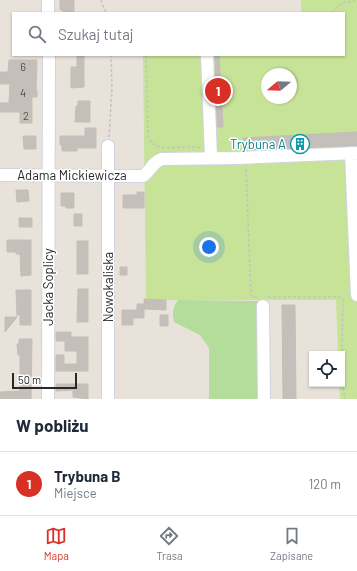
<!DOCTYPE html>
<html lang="pl">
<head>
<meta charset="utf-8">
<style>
  body { margin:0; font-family:Barlow,sans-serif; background:#f6f6f7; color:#1f2937 }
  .controls { position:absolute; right:12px; bottom:12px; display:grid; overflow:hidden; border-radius:0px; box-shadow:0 1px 3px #0004 }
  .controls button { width:36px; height:36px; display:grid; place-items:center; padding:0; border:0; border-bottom:1px solid #e0e1e3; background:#fff; color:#1f2937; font:20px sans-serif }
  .compass { position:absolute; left:261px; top:68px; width:36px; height:36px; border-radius:50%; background:#fff; box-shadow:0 1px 3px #0004; rotate:251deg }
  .scale { position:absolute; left:12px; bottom:10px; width:65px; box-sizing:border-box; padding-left:4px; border:2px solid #282828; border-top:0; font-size:11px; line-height:14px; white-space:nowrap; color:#282828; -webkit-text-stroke:3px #fff; paint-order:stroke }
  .you { position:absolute; left:209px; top:247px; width:14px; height:14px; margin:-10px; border:3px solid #fff; border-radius:50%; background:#1a73e8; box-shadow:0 0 0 6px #1a73e833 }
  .badge { display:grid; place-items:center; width:26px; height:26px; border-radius:50%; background:#d93025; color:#fff; font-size:13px; font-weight:700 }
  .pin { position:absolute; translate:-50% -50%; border:2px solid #fff; box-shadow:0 1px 4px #0006 }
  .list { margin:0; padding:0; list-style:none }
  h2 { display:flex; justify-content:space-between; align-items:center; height:52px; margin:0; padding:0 16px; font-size:17px }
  h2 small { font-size:13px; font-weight:400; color:#747a83 }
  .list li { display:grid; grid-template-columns:26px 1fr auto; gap:12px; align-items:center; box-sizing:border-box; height:64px; padding:0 16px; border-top:1px solid #e0e1e3 }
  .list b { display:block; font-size:15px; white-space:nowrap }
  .list p { margin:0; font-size:13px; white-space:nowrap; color:#747a83 }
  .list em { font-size:13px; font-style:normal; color:#747a83 }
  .icon { flex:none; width:22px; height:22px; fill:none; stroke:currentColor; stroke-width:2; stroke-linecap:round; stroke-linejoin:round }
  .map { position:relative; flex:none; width:357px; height:399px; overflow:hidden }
  .search { position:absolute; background:#fff; box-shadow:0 1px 3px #0004; left:12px; right:12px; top:12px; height:44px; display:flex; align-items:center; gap:10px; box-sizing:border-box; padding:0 14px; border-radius:0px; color:#747a83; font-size:15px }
  .sheet { height:116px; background:#fff }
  nav { display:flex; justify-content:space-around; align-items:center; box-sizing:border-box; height:56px; border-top:1px solid #e0e1e3; background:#fff; font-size:11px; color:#747a83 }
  nav a { display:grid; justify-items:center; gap:2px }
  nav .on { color:#d93025 }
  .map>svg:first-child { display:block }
</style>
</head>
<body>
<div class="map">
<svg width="357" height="399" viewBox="0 0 357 399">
  <rect width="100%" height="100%" fill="#e9e2da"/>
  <path fill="#b4dc9a" d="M178,300L258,301L259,399H209V348L200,335L174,322C172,313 173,307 178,300Z"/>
  <path fill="#c6e397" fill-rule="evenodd" d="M301,0H357V399H340L339,384H342V354H338L336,300H146L143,55H344V13H301ZM267,74H291V98H267Z"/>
  <path fill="#c4bfba" stroke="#c4beb4" d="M60,0H74V13H63V10H60Z
    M77,55H84V87L71,88V67H77Z
    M215,55H219L223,127H217Z
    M9,60H37L36,90H37V97H32V123H20V112H0V103H9L10,84H0V72H8Z
    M78,101H90V122H75L76,106H78Z
    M85,128H96V148H77V151H62V145H60V136H85Z
    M357,132V146L244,150L243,138Z
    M23,136H36V149H24Z
    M16,190H28L29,201L17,202Z
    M137,192H144V208H123V195H137Z
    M61,193H74V208H66V206H61Z
    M74,214H82V226H74Z
    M19,218H32V227H19Z
    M7,240H31V275L21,276L20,254H16V252H7Z
    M77,241H88V274H77Z
    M120,267H127V275H120Z
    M78,289H88V322H77Z
    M16,290H31V325H20V314L17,316Z
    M144,299L166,300V310L144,309Z
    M137,304H144V318H133V325H122V310H137Z
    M282,305H295L296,399H283Z
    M160,315H168V326H160Z
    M5,317H17L5,332Z
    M56,332H71V337H88V371H56V355H64V364H77V351H65V341H56Z
    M19,339H32L31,399H0V392L20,391V355H18L17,344H19Z
    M56,384H88V399L73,397V390L56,391Z"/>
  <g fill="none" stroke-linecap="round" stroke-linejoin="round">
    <g stroke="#d0d4e0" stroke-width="14">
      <path id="minor" d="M48,0V13
        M207,55L211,157
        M108,146V399
        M351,153L357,295
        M0,175L143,176C152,170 151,163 162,159L239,158L357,153
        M263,306L264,399
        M48,399L49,55"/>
    </g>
    <path stroke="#c3c3c3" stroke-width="1.5" stroke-dasharray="3 2" stroke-linecap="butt" d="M101,0L106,13
      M332,13C341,2 343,2 357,1
      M146,55L148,137C158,156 183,143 201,148
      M109,137L112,88L111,55
      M246,169L251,294L253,297H259
      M268,297H340L343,299L342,347L344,360L342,380L345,399"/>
    <use href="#minor" stroke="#fff" stroke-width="12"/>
  </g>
  <defs>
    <g id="building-ring" transform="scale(1)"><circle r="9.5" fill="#fff" stroke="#0f9aa8" stroke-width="1.5"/><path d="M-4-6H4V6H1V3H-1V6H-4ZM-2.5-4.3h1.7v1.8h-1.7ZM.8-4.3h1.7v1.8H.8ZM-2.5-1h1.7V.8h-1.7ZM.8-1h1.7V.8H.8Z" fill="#0f9aa8"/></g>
  </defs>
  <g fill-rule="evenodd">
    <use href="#building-ring" x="300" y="144"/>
  </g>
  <g text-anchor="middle" stroke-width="3" stroke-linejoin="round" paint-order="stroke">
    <g font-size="11" fill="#4f4e4c">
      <text x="23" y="71">6</text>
      <text x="23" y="97">4</text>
      <text x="26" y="120">2</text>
    </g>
    <g font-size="13" fill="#0d838f" stroke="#fff" text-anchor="end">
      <text x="286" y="149">Trybuna A</text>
    </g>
    <g font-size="13" fill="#282828" stroke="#fff">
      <text x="72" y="180">Adama Mickiewicza</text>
      <text transform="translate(48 287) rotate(-90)" y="5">Jacka Soplicy</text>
      <text transform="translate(108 287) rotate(-90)" y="5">Nowokaliska</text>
    </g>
  </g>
</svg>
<div class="controls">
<button><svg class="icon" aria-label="locate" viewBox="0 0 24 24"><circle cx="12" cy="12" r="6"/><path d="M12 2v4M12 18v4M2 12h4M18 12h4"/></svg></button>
</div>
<svg class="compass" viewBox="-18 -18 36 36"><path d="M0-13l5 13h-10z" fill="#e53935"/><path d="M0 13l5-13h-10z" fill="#747a83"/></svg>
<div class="scale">50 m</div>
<div class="you"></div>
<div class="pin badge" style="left:218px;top:91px">1</div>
<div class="search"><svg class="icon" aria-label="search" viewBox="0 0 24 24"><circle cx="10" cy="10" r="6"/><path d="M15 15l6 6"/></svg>Szukaj tutaj</div>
</div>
<section class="sheet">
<h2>W pobliżu<small></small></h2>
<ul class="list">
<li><span class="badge">1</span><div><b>Trybuna B</b><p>Miejsce</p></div><em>120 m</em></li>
</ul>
</section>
<nav>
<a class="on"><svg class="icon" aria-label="map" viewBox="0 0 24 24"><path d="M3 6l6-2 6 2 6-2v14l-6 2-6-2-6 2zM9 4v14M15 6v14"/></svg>Mapa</a>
<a><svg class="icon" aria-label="directions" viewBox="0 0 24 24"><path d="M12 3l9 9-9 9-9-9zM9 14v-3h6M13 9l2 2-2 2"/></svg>Trasa</a>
<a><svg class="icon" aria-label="saved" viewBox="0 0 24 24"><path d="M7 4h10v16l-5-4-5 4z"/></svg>Zapisane</a>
</nav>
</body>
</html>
